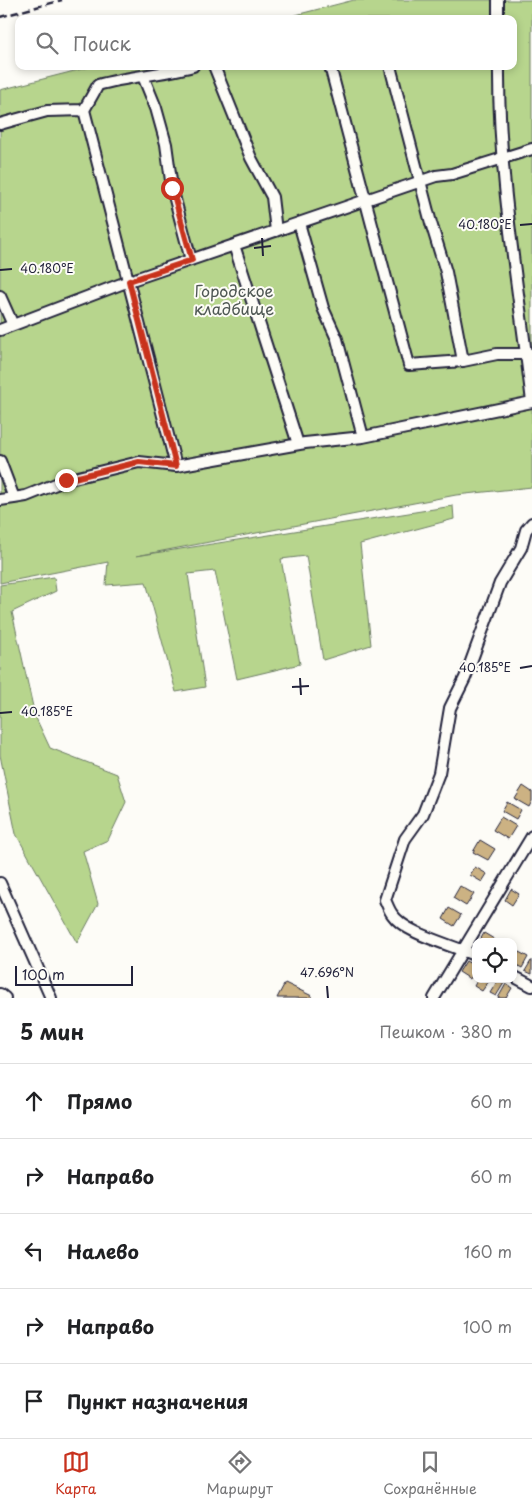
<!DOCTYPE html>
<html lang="ru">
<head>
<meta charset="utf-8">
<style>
  body { margin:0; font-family:"Playpen Sans",sans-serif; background:#f6f6f6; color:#202124 }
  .controls { position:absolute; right:15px; bottom:15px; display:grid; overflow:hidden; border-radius:10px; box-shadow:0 2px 8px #0003 }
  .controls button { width:45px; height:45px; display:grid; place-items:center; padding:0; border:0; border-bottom:1px solid #e0e0e0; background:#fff; color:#202124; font:25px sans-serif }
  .scale { position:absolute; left:15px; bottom:12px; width:118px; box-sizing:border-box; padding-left:5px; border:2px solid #22223b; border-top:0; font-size:14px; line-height:18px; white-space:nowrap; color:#22223b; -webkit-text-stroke:4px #fdfcf7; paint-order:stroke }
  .stop { position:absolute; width:15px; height:15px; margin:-11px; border:4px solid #c8321e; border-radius:50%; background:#fff }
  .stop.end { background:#c8321e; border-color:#fff; box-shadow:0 1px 5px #0008 }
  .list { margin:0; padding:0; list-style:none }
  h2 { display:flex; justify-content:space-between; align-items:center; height:65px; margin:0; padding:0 20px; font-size:21px }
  h2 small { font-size:16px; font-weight:400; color:#757577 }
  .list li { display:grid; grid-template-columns:32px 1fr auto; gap:15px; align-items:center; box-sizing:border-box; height:75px; padding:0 20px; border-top:1px solid #e0e0e0 }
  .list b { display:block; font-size:19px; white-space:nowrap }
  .list em { font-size:16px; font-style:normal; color:#757577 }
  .icon { flex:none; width:28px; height:28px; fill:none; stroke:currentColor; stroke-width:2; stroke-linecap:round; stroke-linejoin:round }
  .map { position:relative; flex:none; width:532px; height:998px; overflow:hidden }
  .search { position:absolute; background:#fff; box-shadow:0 2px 8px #0003; left:15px; right:15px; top:15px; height:55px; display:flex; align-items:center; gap:12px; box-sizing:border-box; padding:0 18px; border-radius:10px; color:#757577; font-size:19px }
  .sheet { height:440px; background:#fff }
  nav { display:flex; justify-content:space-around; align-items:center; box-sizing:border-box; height:70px; border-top:1px solid #e0e0e0; background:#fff; font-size:14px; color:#757577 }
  nav a { display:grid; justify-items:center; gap:2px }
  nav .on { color:#c8321e }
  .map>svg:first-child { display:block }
</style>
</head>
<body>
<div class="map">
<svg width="532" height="998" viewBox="0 0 532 998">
  <rect width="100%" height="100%" fill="#fdfcf7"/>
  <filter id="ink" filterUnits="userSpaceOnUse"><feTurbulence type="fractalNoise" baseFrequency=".02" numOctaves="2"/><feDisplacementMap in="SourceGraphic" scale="10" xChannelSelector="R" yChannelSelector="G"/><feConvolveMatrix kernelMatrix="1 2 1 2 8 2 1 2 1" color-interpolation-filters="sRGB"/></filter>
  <g filter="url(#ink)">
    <path fill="#b7d58d" stroke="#6c7c64" d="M354,0H532V487L456,495L136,556L453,506L454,519L360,544L371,645L323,660L306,556L281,559L300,664L237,679L215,571L188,574L205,687L176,692L146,582L106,585L108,562L0,583V90L94,66H513V19H280Z
      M54,577L56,591L12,612L35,716L50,748L117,774L126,802L108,840L83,851L98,904L77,943L16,834L0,755V585Z"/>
    <path fill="#ccb283" stroke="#22223b" d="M523,786L532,792V801L529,807L515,799Z
      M507,802L521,810L516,819L502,811Z
      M501,817L516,826L508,839L493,830Z
      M480,840L495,849L488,860L473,852Z
      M475,867L487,874L482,882L470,875Z
      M460,886L474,894L466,906L453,898Z
      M511,889L519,894L512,905L505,900Z
      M449,908L461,915L454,926L443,919Z
      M484,933L494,939L493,942H479Z
      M519,952L528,957L522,968L513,963Z
      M466,961L476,967L470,979L459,972Z
      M531,961H532V974L525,971Z
      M478,979L489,981L482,991L474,986Z
      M498,980L504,983L496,996L490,993Z
      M285,983L312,996L311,998H277Z
      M506,984L512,988L506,998H498Z"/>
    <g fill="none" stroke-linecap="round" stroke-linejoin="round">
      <g stroke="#22223b" stroke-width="14">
        <path id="minor" d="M498,0V19
          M214,66L251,158L272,197L276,231
          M330,66L409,365L463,361L497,354H531
          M390,66L431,223L446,272L463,361
          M143,76L156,108L166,144L172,188L191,260
          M84,110L176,466L305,443L363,437L532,402C519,290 498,179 499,66
          M0,124L47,111L84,110L98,85C129,76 161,75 193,66
          M299,223L323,308L337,339L363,437
          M234,245L298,444
          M0,296L13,325
          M0,330L129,281L436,176L452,174L532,149
          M0,461L14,498L26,496L66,480L139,462L176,466
          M0,500L14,498
          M0,883L51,998
          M476,956C454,945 406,935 392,914C389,910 387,904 385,900L405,839L423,814L439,773L450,708L465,678L500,583L521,548L526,530L532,523
          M513,976L532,986
          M0,994L5,998
          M434,998L532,836"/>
      </g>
      <use href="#minor" stroke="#fdfcf7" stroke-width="10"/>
      <path stroke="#22223b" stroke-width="2.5" stroke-dasharray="8 4" stroke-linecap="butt" d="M0,17L62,0"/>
    </g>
  </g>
  <g fill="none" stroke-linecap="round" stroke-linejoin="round" filter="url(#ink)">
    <path stroke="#c8321e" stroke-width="6" d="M66,480L139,462L176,466L129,281L192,260L172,188"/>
  </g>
  <path fill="none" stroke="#22223b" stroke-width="2" d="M520,225L532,224M262,238L263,256M254,248L271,246M0,270L12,269M520,668L532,666M300,678L301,695M292,687L309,686M0,713L12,712M327,986L328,998"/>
  <g text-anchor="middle" stroke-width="4" stroke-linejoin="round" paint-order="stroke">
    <g font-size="16" fill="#4f5854" stroke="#fdfcf7">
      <text x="234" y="297">Городское<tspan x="234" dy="18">кладбище</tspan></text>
    </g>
  </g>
  <g font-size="12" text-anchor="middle" fill="#22223b" stroke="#fdfcf7" stroke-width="4" stroke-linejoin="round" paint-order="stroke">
    <text x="485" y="229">40.180°E</text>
    <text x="47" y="273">40.180°E</text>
    <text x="485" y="672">40.185°E</text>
    <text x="47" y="716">40.185°E</text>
    <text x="327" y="977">47.696°N</text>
  </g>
</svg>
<div class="controls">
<button><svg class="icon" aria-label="locate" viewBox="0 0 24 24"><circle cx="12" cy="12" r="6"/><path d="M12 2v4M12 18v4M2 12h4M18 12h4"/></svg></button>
</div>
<div class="scale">100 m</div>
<div class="stop" style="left:172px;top:188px"></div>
<div class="stop end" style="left:66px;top:480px"></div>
<div class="search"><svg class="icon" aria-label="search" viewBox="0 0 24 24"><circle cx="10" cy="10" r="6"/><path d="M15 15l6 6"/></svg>Поиск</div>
</div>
<section class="sheet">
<h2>5 мин<small>Пешком · 380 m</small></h2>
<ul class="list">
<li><svg class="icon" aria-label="ahead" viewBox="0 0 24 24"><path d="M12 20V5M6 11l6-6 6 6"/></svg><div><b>Прямо</b></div><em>60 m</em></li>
<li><svg class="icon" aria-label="right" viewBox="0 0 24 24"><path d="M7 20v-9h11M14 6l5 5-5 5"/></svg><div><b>Направо</b></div><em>60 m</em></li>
<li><svg class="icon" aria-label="left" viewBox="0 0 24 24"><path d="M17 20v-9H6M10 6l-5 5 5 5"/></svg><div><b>Налево</b></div><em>160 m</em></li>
<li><svg class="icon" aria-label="right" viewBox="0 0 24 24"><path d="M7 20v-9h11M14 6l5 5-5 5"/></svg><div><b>Направо</b></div><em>100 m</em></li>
<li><svg class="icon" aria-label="arrive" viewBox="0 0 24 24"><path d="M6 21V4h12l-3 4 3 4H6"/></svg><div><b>Пункт назначения</b></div></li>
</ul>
</section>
<nav>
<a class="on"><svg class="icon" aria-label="map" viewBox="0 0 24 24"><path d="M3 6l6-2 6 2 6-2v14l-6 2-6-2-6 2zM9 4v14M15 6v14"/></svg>Карта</a>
<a><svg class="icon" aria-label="directions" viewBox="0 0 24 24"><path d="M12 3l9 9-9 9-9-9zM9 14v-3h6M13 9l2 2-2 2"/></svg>Маршрут</a>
<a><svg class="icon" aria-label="saved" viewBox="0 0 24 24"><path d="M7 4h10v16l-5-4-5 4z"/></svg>Сохранённые</a>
</nav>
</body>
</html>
